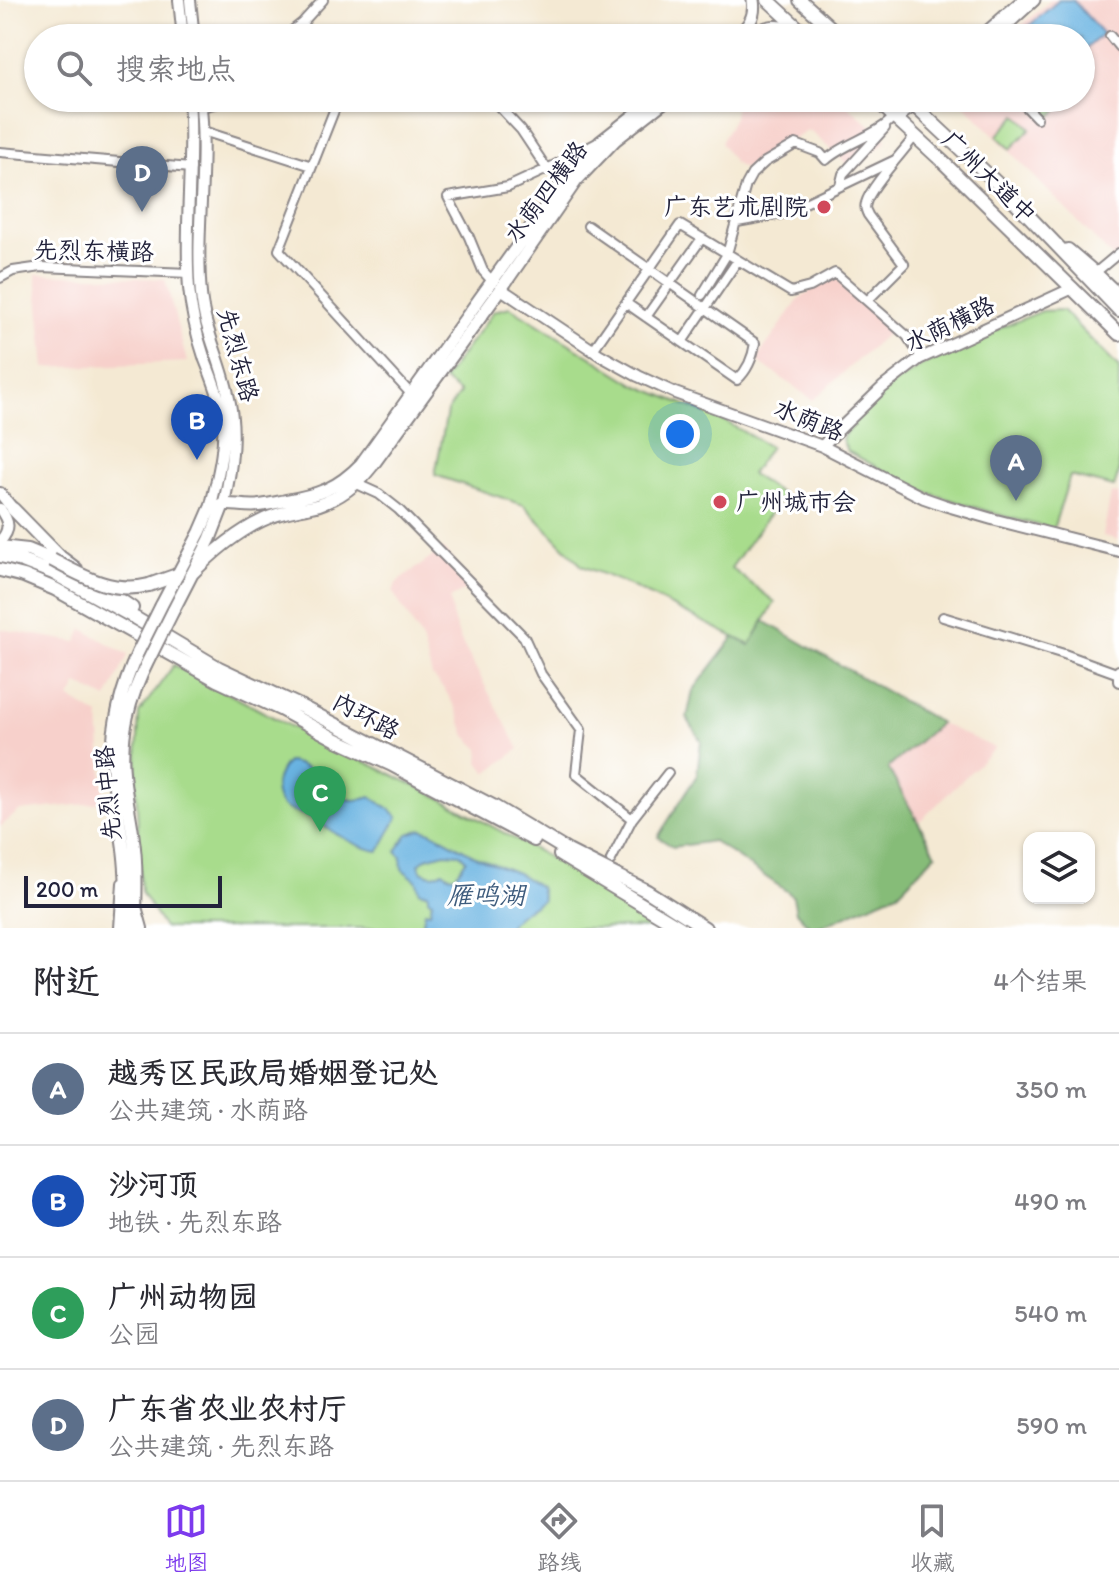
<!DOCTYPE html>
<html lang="zh">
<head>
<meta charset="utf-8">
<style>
  body { margin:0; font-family:Itim,"LXGW WenKai TC",sans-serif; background:#f2f2f3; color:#2b2b33 }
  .controls { position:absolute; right:24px; bottom:24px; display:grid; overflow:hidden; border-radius:16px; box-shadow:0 2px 6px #0004 }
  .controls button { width:72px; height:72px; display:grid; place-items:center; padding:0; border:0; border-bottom:2px solid #e1e1e2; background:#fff; color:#2b2b33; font:40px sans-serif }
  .scale { position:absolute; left:24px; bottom:20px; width:198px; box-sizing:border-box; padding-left:8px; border:4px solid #22223b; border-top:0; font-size:22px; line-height:28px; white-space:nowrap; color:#22223b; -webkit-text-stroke:6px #fff; paint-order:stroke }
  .you { position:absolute; left:680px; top:434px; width:28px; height:28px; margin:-20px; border:6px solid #fff; border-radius:50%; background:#1a73e8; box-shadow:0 0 0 12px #1a73e833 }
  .badge { display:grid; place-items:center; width:52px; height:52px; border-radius:50%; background:#7c3aed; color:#fff; font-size:26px; font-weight:700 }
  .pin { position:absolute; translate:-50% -66px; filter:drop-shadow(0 2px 4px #0008) }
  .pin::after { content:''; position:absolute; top:42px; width:28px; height:24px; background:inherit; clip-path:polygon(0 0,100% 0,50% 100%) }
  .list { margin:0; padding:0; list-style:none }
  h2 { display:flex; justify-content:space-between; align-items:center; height:104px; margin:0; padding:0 32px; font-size:34px }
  h2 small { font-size:26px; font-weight:400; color:#7c7c81 }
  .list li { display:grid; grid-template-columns:52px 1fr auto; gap:24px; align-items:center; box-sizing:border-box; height:112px; padding:0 32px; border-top:2px solid #e1e1e2 }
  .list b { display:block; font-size:30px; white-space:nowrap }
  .list p { margin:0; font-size:26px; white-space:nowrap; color:#7c7c81 }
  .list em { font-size:26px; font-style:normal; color:#7c7c81 }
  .icon { flex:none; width:44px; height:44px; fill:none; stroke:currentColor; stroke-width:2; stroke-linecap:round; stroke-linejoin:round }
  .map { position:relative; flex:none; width:1119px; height:928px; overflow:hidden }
  .search { position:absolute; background:#fff; box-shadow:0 2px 6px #0004; left:24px; right:24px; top:24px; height:88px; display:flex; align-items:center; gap:20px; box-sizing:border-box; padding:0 28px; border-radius:44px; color:#7c7c81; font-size:30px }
  .sheet { height:552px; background:#fff }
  nav { display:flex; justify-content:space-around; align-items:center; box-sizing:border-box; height:112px; border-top:2px solid #e1e1e2; background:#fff; font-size:22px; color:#7c7c81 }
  nav a { display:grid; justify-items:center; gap:4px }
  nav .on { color:#7c3aed }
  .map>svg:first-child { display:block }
</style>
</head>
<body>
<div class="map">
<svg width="1119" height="928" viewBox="0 0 1119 928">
  <rect width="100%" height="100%" fill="#fff"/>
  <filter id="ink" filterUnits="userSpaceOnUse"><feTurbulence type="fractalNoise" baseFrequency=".0125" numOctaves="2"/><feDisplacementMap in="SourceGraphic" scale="16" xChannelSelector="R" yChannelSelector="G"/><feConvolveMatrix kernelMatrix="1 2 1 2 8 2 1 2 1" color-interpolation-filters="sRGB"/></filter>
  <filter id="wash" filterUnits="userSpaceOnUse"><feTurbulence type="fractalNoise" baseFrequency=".006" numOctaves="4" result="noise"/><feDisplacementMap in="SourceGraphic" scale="32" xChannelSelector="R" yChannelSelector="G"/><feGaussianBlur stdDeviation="1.8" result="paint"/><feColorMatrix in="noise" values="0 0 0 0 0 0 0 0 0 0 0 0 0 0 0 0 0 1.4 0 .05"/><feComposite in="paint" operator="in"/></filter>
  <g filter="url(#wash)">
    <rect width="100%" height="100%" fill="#f4e9d3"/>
    <path fill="#f7d0cb" d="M1051,0H1119V264L958,98H1081V38H1007Z
      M737,98H839L887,140L854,170L809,130L744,169L734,163L721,143L734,117Z
      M36,274L165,279L187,362L45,368Z
      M833,275L894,327L813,400L756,360L800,298Z
      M1111,493L1119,494V540L1103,536Z
      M443,549L474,585L450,598L452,615L460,639L519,749L487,773L479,762L480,749L466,736L456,709L445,690L432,676L422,640L393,592L396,583Z
      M0,629L77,642L83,629L128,655L107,699L78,684L70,698L99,716L104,802L19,811L0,827Z
      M940,723L995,748L918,823L888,768Z"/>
    <path fill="#a8dc8c" stroke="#657f64" stroke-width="2" d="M1025,98H1062L1066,102L1046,121Z
      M1017,115L1031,128L1011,149L997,136Z
      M510,307L636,385L721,419L770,447L751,474L783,495L731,568L775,602L750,645L625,583L582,566L524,505L435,475L447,412L460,393L443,380L494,311Z
      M1062,310L1119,368V472L1114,487L1070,476L1053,529L1003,516L919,490L847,451L842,439L853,418L881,392L921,366L983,335L1042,311Z
      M174,665L290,726L431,793L572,870L670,928H164L141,892L136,787L139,713Z"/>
    <path fill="#86bc78" stroke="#546f5a" stroke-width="2" d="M764,621L940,723L888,768L936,854L898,893L816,928H811L796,912L793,897L788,892L713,841L673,847L658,837L697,775L701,741L687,718L693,691L734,637L750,645Z"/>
    <path fill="#69b3e1" stroke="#466a8e" stroke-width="2" fill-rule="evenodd" d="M1059,0H1073L1103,34L1081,53V38H1019L1017,36Z
      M287,762C296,762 316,771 322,778C324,782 325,787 328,790C341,801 356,802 371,797L391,810L398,817L379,851C362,849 343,838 328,829C322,825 318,820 313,818C302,813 286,812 279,802C271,790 278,771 287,762Z
      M422,829L431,832L477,857L517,873L540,887L543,900C529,908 516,915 507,928H460L444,926L441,928H422L425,911L430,912L432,901L428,899V893L420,892L416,880L402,869L401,856L396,851L408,834ZM445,853L460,854L466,860L455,876L448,875L443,871C435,877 429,875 421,871L419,864L426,858Z"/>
  </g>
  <g filter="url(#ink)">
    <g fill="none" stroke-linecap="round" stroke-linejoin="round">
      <g stroke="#8b8687" stroke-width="12">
        <path id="minor" d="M302,23L313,38
          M1110,36L1119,47
          M283,38L302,23L323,0
          M339,98L279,250L411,394
          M375,98L381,102L386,98
          M491,98L521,130L547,169
          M1018,98L1037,118
          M201,107L219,103L223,98
          M203,131L312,166
          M0,152L191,168
          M840,186L843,174L885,128
          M737,222L782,214L895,160
          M588,226L755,343C753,357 748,370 737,380L626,303
          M1095,273L1119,253
          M0,278L13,271L41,267L189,273
          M493,282L483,271L469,237L448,197L508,187L547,169L595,144
          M702,295L727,254L746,185L752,174L765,162L796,144L820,153L826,160C846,142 880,135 894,116
          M867,301L904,264L868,215C866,210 864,209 866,203C870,187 904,151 915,136
          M646,317L702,238
          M682,342L738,260
          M593,350L680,225L791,292L810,287L835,273L907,336L922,358
          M357,484L379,494L398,509L524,637L541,674L581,730L576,774L632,819
          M943,617L1064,654L1119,674
          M611,860L632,819L668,773
          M138,910L143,928
          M119,928L122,883"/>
      </g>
      <g stroke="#8b8687" stroke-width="14">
        <path id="tertiary" d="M179,0L183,38
          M190,0L194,38
          M189,98C194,161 184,225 189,288C191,312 197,336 205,360C211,375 217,390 221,406C228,440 218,476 210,509
          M200,98C208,163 195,229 201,294C204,329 221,360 228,394C237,430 232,467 224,503
          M501,289L600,355L638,376L675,393L822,446L924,498L944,505L992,519L1119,551
          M822,446L883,387L919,359L1073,288
          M0,493L13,509
          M0,509C9,521 11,530 0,541
          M1119,671V681"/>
      </g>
      <g stroke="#8b8687" stroke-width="15">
        <path id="secondary" d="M734,38C748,27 756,18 753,0
          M748,38C769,23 776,25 801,30
          M980,38L1023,0
          M992,38L1034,0
          M896,118L924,98
          M210,509C229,501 233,506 253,506C263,506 274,503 284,501C318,495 337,489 361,464L569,174L600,142L656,98
          M190,576C211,554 235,533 263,520C281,511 299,510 318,505C340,498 358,484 372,466L501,289L576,181L615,140L669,98
          M161,606L200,532L210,509
          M173,611L210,539L224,503
          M127,928C127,903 127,878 124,853C121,826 115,800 113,773C110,730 120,691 138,652
          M135,928C136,903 137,878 135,853C133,828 127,804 124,779C119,734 129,698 149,659"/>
      </g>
      <g stroke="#8b8687" stroke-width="16">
        <path id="primary" d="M1068,250L1095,273L1119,296"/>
      </g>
      <g stroke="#8b8687" stroke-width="16">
        <path id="trunk" d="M768,0L809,38
          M800,0L842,38
          M874,98L942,161L1119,334
          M906,98L1000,186L1119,310
          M13,509L60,557L76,569
          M0,547L28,550L52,560
          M0,556L22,561L53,573L135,618L219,668L300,706L493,806L568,851L647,891L705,928
          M0,570L24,576L55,589L217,680L280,709L337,740L390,764L534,840
          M94,582L132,608
          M149,585L177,575
          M560,855L681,928"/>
      </g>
      <use href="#minor" stroke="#fff" stroke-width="8"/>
      <use href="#tertiary" stroke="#fff" stroke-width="10"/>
      <use href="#secondary" stroke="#fff" stroke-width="11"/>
      <use href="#primary" stroke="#fff" stroke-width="12"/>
      <use href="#trunk" stroke="#fff" stroke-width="12"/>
      <g stroke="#8b8687" stroke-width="15" stroke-linecap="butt">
        <path id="secondary-bridge" d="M138,652L161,606
          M149,659L173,611"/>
      </g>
      <g stroke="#8b8687" stroke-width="16" stroke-linecap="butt">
        <path id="trunk-bridge" d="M52,560C84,577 112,594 149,585"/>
      </g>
      <use href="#secondary-bridge" stroke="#fff" stroke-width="11"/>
      <use href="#trunk-bridge" stroke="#fff" stroke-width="12"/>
    </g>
  </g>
  <g fill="#d1495b" stroke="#fff" stroke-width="3">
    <circle cx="824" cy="207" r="8"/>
    <circle cx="720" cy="502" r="8"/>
  </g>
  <g text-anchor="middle" stroke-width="6" stroke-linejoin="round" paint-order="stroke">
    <g font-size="24" fill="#22223b" stroke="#fff">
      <text transform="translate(989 177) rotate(44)" y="8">广州大道中</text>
      <text transform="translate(546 192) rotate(-53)" y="8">水荫四横路</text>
      <text transform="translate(94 251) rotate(1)" y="8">先烈东横路</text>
      <text transform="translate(950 324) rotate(-26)" y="8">水荫横路</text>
      <text transform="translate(238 355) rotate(75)" y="8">先烈东路</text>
      <text transform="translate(809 420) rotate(22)" y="8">水荫路</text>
      <text transform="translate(366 716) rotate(28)" y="8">内环路</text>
      <text transform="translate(108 793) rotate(-95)" y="8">先烈中路</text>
    </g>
    <g font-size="24" fill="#22223b" stroke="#fff" text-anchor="end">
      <text x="808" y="215">广东艺术剧院</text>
      <text x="736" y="510" text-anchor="start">广州城市会</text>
    </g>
    <g font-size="26" font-style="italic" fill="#3e5c7d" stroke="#fff">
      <text x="486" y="904">雁鸣湖</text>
    </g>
  </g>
</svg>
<div class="controls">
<button><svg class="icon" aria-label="layers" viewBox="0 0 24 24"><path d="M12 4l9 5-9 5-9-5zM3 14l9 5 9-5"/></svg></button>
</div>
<div class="scale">200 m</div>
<div class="you"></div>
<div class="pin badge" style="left:1016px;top:501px;background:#5c6f8a">A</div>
<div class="pin badge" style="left:197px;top:460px;background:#1a4fb4">B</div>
<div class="pin badge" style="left:320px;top:832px;background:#2e9e5b">C</div>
<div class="pin badge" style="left:142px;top:212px;background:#5c6f8a">D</div>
<div class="search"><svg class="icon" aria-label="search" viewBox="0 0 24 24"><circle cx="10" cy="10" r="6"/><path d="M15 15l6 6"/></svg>搜索地点</div>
</div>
<section class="sheet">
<h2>附近<small>4个结果</small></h2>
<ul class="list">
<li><span class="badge" style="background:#5c6f8a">A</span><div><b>越秀区民政局婚姻登记处</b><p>公共建筑 · 水荫路</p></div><em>350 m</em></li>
<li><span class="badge" style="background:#1a4fb4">B</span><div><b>沙河顶</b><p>地铁 · 先烈东路</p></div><em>490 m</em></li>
<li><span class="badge" style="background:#2e9e5b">C</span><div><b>广州动物园</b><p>公园</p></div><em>540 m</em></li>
<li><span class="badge" style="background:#5c6f8a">D</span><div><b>广东省农业农村厅</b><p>公共建筑 · 先烈东路</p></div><em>590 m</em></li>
</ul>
</section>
<nav>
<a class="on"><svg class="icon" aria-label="map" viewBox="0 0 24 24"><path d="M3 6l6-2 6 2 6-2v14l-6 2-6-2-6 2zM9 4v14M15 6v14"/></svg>地图</a>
<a><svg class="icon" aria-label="directions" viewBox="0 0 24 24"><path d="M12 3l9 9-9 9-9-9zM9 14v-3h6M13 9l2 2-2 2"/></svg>路线</a>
<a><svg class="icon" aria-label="saved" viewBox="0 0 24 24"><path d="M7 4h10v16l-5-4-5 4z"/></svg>收藏</a>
</nav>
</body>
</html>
